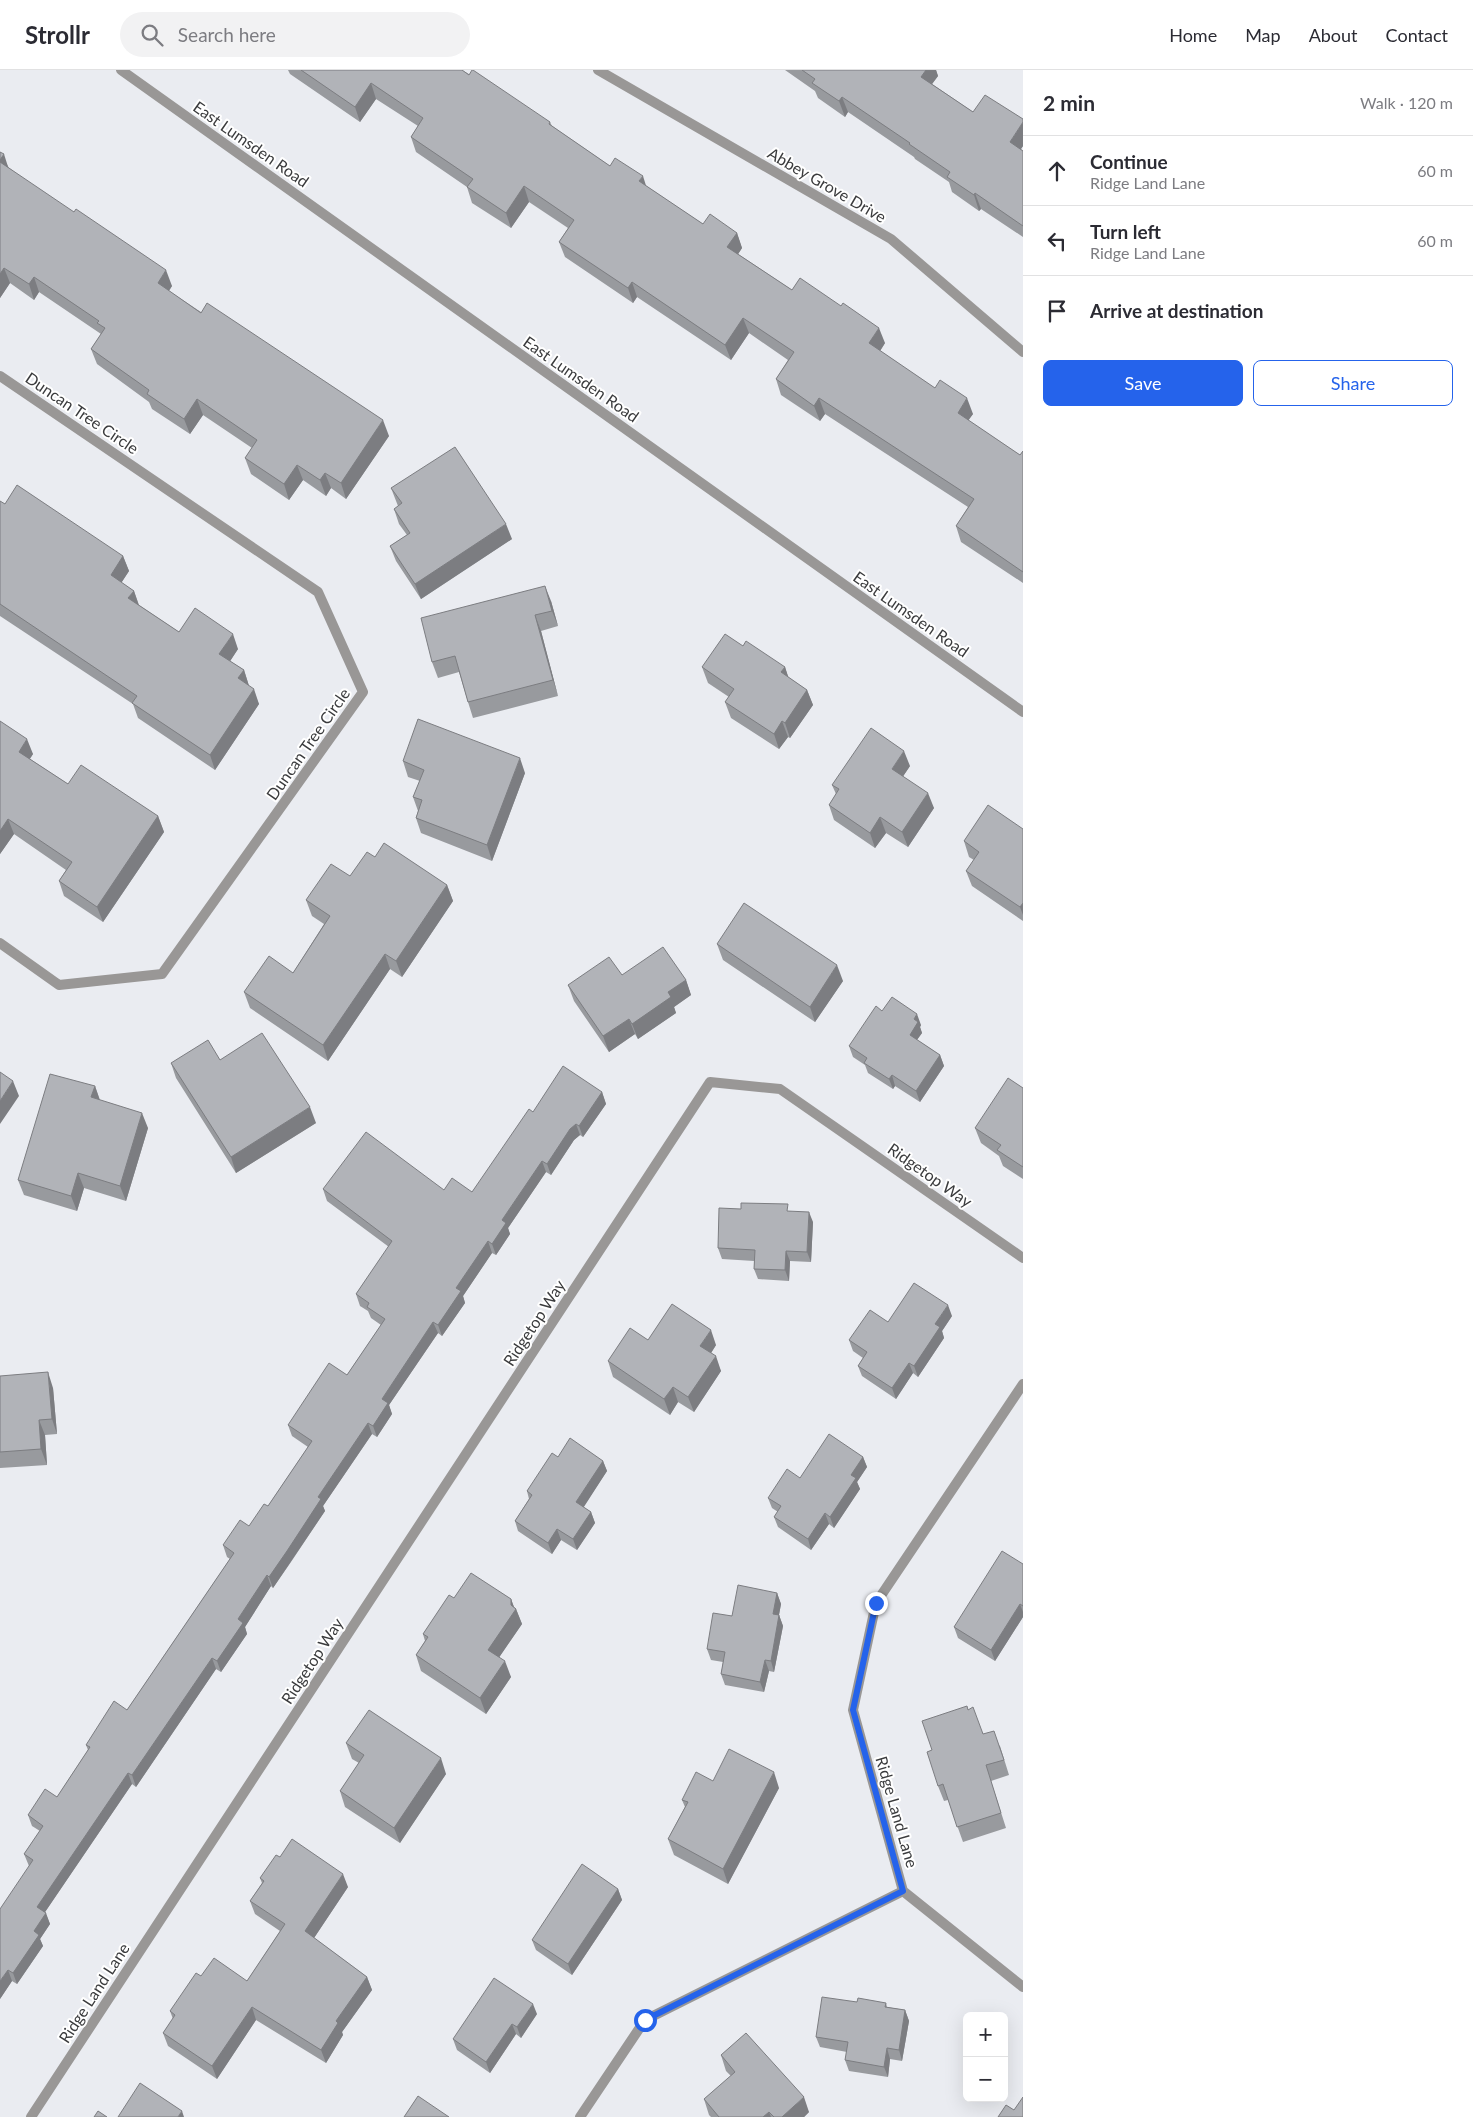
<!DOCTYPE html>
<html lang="en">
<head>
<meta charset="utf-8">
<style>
  body { margin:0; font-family:Lato,sans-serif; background:#f2f2f3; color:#2b2b33 }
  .controls { position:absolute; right:15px; bottom:15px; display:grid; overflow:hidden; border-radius:8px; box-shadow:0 5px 20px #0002 }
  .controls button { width:45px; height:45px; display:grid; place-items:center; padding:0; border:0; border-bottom:1px solid #e1e1e2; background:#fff; color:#2b2b33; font:25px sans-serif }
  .stop { position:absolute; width:15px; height:15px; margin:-11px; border:4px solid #2563eb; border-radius:50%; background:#fff }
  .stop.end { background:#2563eb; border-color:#fff; box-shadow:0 1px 5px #0008 }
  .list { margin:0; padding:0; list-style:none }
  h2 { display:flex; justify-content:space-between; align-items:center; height:65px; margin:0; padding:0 20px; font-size:21px }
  h2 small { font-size:16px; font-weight:400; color:#7c7c81 }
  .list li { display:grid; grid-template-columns:32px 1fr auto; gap:15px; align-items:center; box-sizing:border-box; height:70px; padding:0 20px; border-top:1px solid #e1e1e2 }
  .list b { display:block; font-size:19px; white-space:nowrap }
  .list p { margin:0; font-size:16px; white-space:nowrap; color:#7c7c81 }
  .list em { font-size:16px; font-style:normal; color:#7c7c81 }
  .actions { display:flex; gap:10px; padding:15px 20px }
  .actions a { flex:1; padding:11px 0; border:1px solid #2563eb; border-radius:8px; text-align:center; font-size:18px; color:#2563eb }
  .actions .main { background:#2563eb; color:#fff }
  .icon { flex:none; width:28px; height:28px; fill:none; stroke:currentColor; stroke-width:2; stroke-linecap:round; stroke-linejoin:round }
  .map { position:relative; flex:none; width:1023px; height:2047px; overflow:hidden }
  header { display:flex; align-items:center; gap:30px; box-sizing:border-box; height:70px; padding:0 25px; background:#fff; border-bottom:1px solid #e1e1e2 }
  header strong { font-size:24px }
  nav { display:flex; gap:28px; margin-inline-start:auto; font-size:18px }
  .search { width:350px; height:45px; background:#f2f2f3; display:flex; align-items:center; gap:12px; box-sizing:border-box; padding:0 18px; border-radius:28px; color:#7c7c81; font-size:19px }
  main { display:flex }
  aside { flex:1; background:#fff }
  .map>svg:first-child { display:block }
</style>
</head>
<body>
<header>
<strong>Strollr</strong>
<div class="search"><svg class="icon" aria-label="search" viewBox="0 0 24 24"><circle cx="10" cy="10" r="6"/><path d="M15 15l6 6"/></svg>Search here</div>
<nav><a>Home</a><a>Map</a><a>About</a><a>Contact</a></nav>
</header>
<main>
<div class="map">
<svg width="1023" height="2047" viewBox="0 0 1023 2047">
  <rect width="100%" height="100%" fill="#eaecf1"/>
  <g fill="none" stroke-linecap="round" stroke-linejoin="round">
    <path stroke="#999796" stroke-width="10" d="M598,0L891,169L1023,282
      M0,306L318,522L363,622L162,904L59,915L0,873
      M903,1821L853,1640L876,1533L1023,1314
      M903,1821L1023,1917
      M31,2047L710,1012L780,1019L1023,1188
      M580,2047L645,1950L903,1821"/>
    <path stroke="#999796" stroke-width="10" d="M121,0L1023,642"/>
  </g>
  <path fill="#989a9e" d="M288,0H462L550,52L552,56L610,96L646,116L703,154L737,163L742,178L738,184L792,220L885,273L880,281L973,344L968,350L1020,385L1023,381V513L961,472L956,456L968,437L825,344L820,351L781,325L776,309L788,290L749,263L731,290L637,227L633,233L565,187L559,172L568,158L529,132L511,158L472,133L467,117L416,82L411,67L418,56L376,29L360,52L290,4Z
    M785,0H936L938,6L932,14L1023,76L1021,79L1023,81V167L981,139L979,141L952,122L949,112L915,89L914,87L848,42L845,47L818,28L815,21Z
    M0,82L9,98L172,216L169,221L389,366L346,429L331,418L326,426L303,410L289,430L251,404L245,388L252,378L203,345L190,364L152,339L149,332L97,294L91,279L101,264L39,222L34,230L10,213L0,228Z
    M391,418L512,469L421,529L396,491L390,476L407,465L399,454L394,439L398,436Z
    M0,431L5,434L123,486L129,501L121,513L134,521L139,535L179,562L238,579L230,591L244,600L249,616L259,634L215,700L138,648L133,634L0,546Z
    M551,531L558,556L541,561L558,626L473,648L468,632L459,602L438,608L432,592Z
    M743,576L785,597L788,607L807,620L813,635L790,668L788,667L779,679L731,648L725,632L729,627L708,613L702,597Z
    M0,651L33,684L30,689L68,714L158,746L164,762L103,852L64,826L59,811L66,800L14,764L0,784Z
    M403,691L525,703L492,791L421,763L416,748L418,741L413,727L420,711L408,707Z
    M910,696L903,706L934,738L908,777L886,763L875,778L834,750L829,735L836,724L832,715Z
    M1023,759V851L972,816L966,801L974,790L969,787L964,771Z
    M375,787L447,815L453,831L402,907L390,899L328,991L250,938L244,922L293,903L324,854L312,846L306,830L350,806Z
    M717,874L843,911L815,952L723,890Z
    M622,905L686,910L691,925L674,937L676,943L638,969L635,964L609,982L574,931L568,915Z
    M882,941L921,955L920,957L922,963L917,970L940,985L944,996L920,1032L895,1016L893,1019L868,1003L865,995L853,987L849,976Z
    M171,993L316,1053L236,1103L176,1008Z
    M95,1016L100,1030L148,1058L126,1131L84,1118L77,1141L24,1125L18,1110Z
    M1023,1018V1109L1003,1096L999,1086L981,1073L975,1058Z
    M602,1022L606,1034L583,1067L580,1065L574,1070L551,1105L546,1102L508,1158L510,1164L496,1185L492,1183L463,1226L465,1233L442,1266L438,1263L389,1335L392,1344L377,1367L372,1364L323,1436L325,1441L291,1492L273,1518L271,1516L245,1557L247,1564L221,1602L216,1599L136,1717L132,1714L45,1842L50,1854L40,1869L43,1876L17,1914L12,1911L0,1929L29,1796L24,1784L40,1761L32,1756L28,1745L57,1727L88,1680L86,1675L127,1640L230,1489L227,1487L223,1475L249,1456L268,1436L308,1377L292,1366L288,1355L347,1305L381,1255L371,1248L368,1241L360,1236L356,1224L389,1177L327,1131L323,1119L444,1120L472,1122L533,1042Z
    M790,1141L813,1152L811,1192L790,1191L789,1211L758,1209L754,1199V1191L722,1189L718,1178Z
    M952,1246L942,1261L944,1268L918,1307L913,1303L896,1329L862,1306L858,1296L863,1288L853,1281L849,1270L888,1252Z
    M648,1270L716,1275L711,1283L721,1301L694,1342L678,1332L670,1345L613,1307L608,1291Z
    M0,1306L53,1318L57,1364L45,1365L47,1395L0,1398Z
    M558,1387L603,1391L607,1401L583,1437L591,1442L595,1453L577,1480L561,1470L552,1484L518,1461L515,1451L529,1429L527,1421Z
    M863,1387L867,1397L857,1412L860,1419L834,1458L829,1454L811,1480L778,1457L774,1447L778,1442L772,1438L768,1428L800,1408Z
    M1023,1494V1547L995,1591L958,1568L954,1557Z
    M777,1523L781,1534L779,1545L783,1556L774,1602L769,1601L764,1622L725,1615L721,1604L723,1592L711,1590L707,1579L732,1546Z
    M454,1528L511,1529L514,1537L516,1539L522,1554L499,1587L511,1607L486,1644L421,1601L416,1585L425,1571L423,1564Z
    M968,1640L983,1664L1000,1676L1009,1705L991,1711L1006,1758L963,1772L948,1730L944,1731L938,1716L932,1680Z
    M346,1673L446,1704L400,1773L345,1737L340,1721L359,1693L352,1689Z
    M713,1711L779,1718L728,1814L674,1785L668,1769L685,1737L682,1730Z
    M280,1787L348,1817L314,1868L367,1907L372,1920L342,1962L343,1965L326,1993L256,1950L217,2009L168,1976L163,1963L173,1949L170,1941L247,1911L280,1861L255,1844L250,1831L262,1813L260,1808Z
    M618,1819L622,1830L572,1905L536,1880L532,1870Z
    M857,1932L886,1933L887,1937L905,1940L909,1951L902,1991L890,1989L888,2007L849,2001L845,1990L847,1982L820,1977L816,1967Z
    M537,1944L521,1968L516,1964L490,2003L457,1980L453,1969Z
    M721,1985L809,2042L804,2047H711L709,2045L704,2029L731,2006L726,2001Z"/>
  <path fill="#7c7d81" d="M926,0H936L938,6L926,22L921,7Z
    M371,13L376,29L360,52L355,37Z
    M842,27L848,42L845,47L839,31Z
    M1023,52V76L1015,87L1010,72Z
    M4,84L9,100L0,94V90Z
    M643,106L648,122L639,111Z
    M524,116L529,132L511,158L506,143Z
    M975,123L981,139L979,141L974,125Z
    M737,163L742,178L733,192L727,177Z
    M4,198L10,213L0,228V204Z
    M166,200L172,216L163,229L158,213Z
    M34,207L39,222L34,230L29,214Z
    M632,212L637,227L633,233L628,218Z
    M743,248L749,263L731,290L725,275Z
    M879,258L885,273L875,289L869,273Z
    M819,328L825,344L820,351L814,336Z
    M967,328L973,344L963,358L958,343Z
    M197,329L203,345L190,364L184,349Z
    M383,350L389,366L346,429L341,413Z
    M297,395L303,410L289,430L284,414Z
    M325,403L331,418L326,426L320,410Z
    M506,454L512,469L421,529L415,514Z
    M123,486L129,501L116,521L111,505Z
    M545,516L551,531L558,556L552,541Z
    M134,521L139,536L128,528Z
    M535,545L541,561L558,626L553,610Z
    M233,564L238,579L225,599L219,584Z
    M785,597L790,612L781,602Z
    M244,600L249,616L238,608Z
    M254,619L259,634L215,700L210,685Z
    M807,620L813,635L790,668L785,653Z
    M782,651L788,667L779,679L774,664Z
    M27,669L33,684L24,697L19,682Z
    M904,681L910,696L898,714L892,699Z
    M520,688L525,703L492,791L487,775Z
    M928,723L934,738L908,777L902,762Z
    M158,746L164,762L103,852L97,837Z
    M880,747L886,763L875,778L870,763Z
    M8,749L14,764L0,784V761Z
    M447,815L453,831L402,907L396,891Z
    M1023,833V845L1020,837Z
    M385,884L390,899L328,991L323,975Z
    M837,895L843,911L815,952L810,937Z
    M686,910L691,925L674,937L676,943L638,969L632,954L668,922Z
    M917,944L921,955L920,957L922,963L913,975L910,965L914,949Z
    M629,949L635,964L609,982L603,966Z
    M940,985L944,996L920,1032L916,1021Z
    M892,1005L895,1016L893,1019L889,1009Z
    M13,1011L19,1026L0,1054V1031Z
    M95,1016L100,1031L91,1027Z
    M602,1022L606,1034L583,1067L579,1056Z
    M310,1037L316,1053L236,1103L231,1087Z
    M142,1043L148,1058L126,1131L120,1116Z
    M576,1054L580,1065L574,1070L551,1105L547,1094L570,1059Z
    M542,1091L546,1102L508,1158L510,1164L496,1185L492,1174L502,1150Z
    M78,1103L84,1118L77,1141L71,1126Z
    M809,1142L813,1152L811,1192L807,1182Z
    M488,1171L492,1183L463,1226L465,1233L442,1266L438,1255L456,1218Z
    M786,1181L790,1191L789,1211L785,1200Z
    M948,1235L952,1246L942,1261L944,1268L918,1307L914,1296L935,1254Z
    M433,1252L438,1263L389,1335L392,1344L377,1367L373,1356L382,1329Z
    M711,1260L716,1275L706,1291L700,1276Z
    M716,1286L721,1301L694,1342L688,1327Z
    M909,1293L913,1303L896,1329L892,1318Z
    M48,1302L53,1318L57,1364L52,1349Z
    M673,1317L678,1332L670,1345L664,1329Z
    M39,1350L45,1365L47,1395L41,1379Z
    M368,1353L372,1364L323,1436L325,1441L273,1518L269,1507L318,1427Z
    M863,1387L867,1397L857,1412L860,1419L834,1458L830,1447L851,1405Z
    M603,1391L607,1401L580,1443L576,1432Z
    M591,1442L595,1453L577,1480L573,1469Z
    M825,1443L829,1454L811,1480L808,1469Z
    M557,1459L561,1470L552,1484L548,1473Z
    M267,1505L271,1516L245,1557L247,1564L221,1602L217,1591L238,1549Z
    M777,1523L781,1534L777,1555L773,1544Z
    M511,1529L515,1540L516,1539L522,1554L494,1595L488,1580L511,1535Z
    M1020,1534L1023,1542V1547L995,1591L991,1580Z
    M779,1545L783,1556L774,1602L771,1591Z
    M212,1588L216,1599L136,1717L132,1705Z
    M765,1590L769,1601L764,1622L760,1612Z
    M505,1591L511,1607L486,1644L480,1628Z
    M441,1688L446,1704L400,1773L394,1758Z
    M774,1702L779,1718L728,1814L723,1799Z
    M128,1703L132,1714L41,1848L37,1837Z
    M343,1804L348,1817L310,1874L305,1861Z
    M618,1819L622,1830L572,1905L568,1894Z
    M46,1843L50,1854L40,1869L43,1876L17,1914L13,1903L34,1861Z
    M8,1900L12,1911L0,1929V1911Z
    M367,1907L372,1920L342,1962L343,1965L326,1993L321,1980L336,1951Z
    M533,1934L537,1944L521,1968L517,1957Z
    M252,1937L256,1950L217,2009L212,1996Z
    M905,1940L909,1951L902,1991L899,1980Z
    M512,1954L516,1964L490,2003L486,1992Z
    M887,1978L890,1989L888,2007L884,1997Z
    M804,2027L809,2042L804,2047H782Z
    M182,2041L184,2047H178Z
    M769,2042L771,2047H763Z"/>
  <path fill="#b1b3b8" stroke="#7c7d81" d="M301,0H462L469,5L472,0H473L550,52L549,54L610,96L615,88L643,106L639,111L703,154L710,144L737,163L727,177L792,220L800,208L841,236L843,233L879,258L869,273L935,318L940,310L967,328L958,343L1020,385L1023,381V502L956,456L974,429L819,328L814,336L776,309L794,282L743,248L725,275L632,212L628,218L559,172L574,150L524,116L506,143L467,117L473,109L411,67L423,48L371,13L355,37Z
    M802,0H926L921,7L973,42L985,25L1023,49V52L1010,72L1023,81V156L975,123L974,125L947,107L950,102L909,74L910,73L842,27L839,31L812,13L815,9Z
    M0,82L4,84L0,90Z
    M0,92L74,142L76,139L166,200L158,213L201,243L207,233L383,350L341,413L325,403L320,410L297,395L284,414L245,388L257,370L197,329L184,349L147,324L149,320L91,279L105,258L97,253L99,251L34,207L29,214L4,198L0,204Z
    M455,377L506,454L415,514L390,476L410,463L394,439L402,433L391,418Z
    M17,415L123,486L111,505L134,521L128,528L179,562L195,538L233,564L219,584L244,600L238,608L254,619L210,685L132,633L137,626L0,534V431L5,434Z
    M545,516L552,541L535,545L553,610L468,632L455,586L432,592L421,548Z
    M725,564L743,576L746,571L785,597L781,602L807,620L785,653L782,651L774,664L725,632L734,619L702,597Z
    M418,649L520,688L487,775L416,748L422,730L413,727L424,700L403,691Z
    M0,651L27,669L19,682L68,714L81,695L158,746L97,837L59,811L72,792L8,749L0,761Z
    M871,658L904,681L892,699L928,723L902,762L880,747L870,763L829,735L839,719L832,715Z
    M988,735L1023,759V833L1020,837L966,801L979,782L964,771Z
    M384,773L447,815L396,891L385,884L323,975L244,922L269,886L293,903L330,846L306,830L331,794L350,806L367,782L375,787Z
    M744,833L837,895L810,937L717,874Z
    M663,877L686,910L668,922L671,927L632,954L629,949L603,966L568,915L609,887L622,905Z
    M892,927L917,944L914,949L918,952L910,965L940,985L916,1021L892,1005L889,1009L864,993L867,988L849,976L876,936L882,941Z
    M262,963L310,1037L231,1087L171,993L208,970L220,990Z
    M563,996L602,1022L579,1056L576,1054L570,1059L547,1094L542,1091L502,1150L506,1153L492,1174L488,1171L456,1218L461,1221L438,1255L433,1252L382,1329L388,1333L373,1356L368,1353L318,1427L321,1429L287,1481L269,1507L267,1505L238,1549L243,1553L217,1591L212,1588L132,1705L128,1703L37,1837L46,1843L34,1861L39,1865L13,1903L8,1900L0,1911V1839L33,1790L24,1784L43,1756L28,1745L45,1719L57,1727L90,1677L86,1675L114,1631L127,1640L234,1483L223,1475L240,1450L249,1456L264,1434L268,1436L312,1371L288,1355L329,1293L347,1305L385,1249L367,1237L369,1233L356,1224L392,1171L323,1119L366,1062L444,1120L452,1108L472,1122L529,1039L533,1042Z
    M0,1002L13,1011L0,1031Z
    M50,1004L95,1016L91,1027L142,1043L120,1116L78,1103L71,1126L18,1110Z
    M1008,1008L1023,1018V1097L997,1080L1001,1075L975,1058Z
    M741,1133L788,1134L787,1141L809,1142L807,1182L786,1181L785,1200L754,1199L755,1180L718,1178L719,1138L741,1139Z
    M914,1213L948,1235L935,1254L940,1257L914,1296L909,1293L892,1318L858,1296L867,1282L849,1270L870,1240L888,1252Z
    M672,1234L711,1260L700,1276L716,1286L688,1327L673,1317L664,1329L608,1291L630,1258L648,1270Z
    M48,1302L52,1349L39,1350L41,1379L0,1382V1306Z
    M829,1364L863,1387L851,1405L856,1408L830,1447L825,1443L808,1469L774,1447L781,1436L768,1428L787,1399L800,1408Z
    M570,1368L603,1391L576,1432L591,1442L573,1469L557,1459L548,1473L515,1451L532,1425L527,1421L552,1383L558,1387Z
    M1002,1481L1023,1494V1536L1020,1534L991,1580L954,1557Z
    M471,1503L511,1529V1535L516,1539L488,1580L505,1591L480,1628L416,1585L428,1567L423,1564L449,1525L454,1528Z
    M738,1515L777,1523L773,1544L779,1545L771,1591L765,1590L760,1612L721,1604L725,1582L707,1579L713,1543L732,1546Z
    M967,1636L968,1640L973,1637L983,1664L994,1661L1004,1690L986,1695L1001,1743L957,1757L943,1714L938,1716L927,1682L932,1680L922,1651Z
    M369,1640L441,1688L394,1758L340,1721L364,1685L346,1673Z
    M729,1679L774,1702L723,1799L668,1769L688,1732L682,1730L696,1702L713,1711Z
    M292,1769L343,1804L305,1861L367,1907L336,1951L338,1953L321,1980L252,1937L212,1996L163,1963L175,1945L170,1941L196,1903L201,1906L214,1888L247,1911L285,1854L250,1831L264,1811L260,1808L276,1785L280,1787Z
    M582,1794L618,1819L568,1894L532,1870Z
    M494,1908L533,1934L517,1957L512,1954L486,1992L453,1969Z
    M822,1927L857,1932L858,1928L886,1933L885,1937L905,1940L899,1980L887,1978L884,1997L845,1990L848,1972L816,1967Z
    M746,1963L804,2027L782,2047H774L769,2042L763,2047H719L704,2029L735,2002L721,1985Z
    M140,2013L182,2041L178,2047H118Z
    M418,2026L449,2047H404Z
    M1023,2027V2047H998L1006,2035L1014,2040Z
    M98,2041L107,2047H94Z"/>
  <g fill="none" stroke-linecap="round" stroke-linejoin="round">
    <path stroke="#2563eb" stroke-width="6" d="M645,1950L903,1821L853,1640L876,1533"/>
  </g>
  <g text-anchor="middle" stroke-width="4" stroke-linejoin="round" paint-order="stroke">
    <g font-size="16" fill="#3a3b3d" stroke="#fff">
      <text transform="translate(251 74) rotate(35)" y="6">East Lumsden Road</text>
      <text transform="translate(827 115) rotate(30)" y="6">Abbey Grove Drive</text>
      <text transform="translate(581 309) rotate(35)" y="6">East Lumsden Road</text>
      <text transform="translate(82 343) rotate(34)" y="6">Duncan Tree Circle</text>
      <text transform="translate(911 544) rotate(35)" y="6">East Lumsden Road</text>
      <text transform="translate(308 674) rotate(-55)" y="6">Duncan Tree Circle</text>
      <text transform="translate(930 1105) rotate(35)" y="6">Ridgetop Way</text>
      <text transform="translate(534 1253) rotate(-57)" y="6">Ridgetop Way</text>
      <text transform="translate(312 1591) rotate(-57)" y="6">Ridgetop Way</text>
      <text transform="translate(897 1742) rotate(74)" y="6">Ridge Land Lane</text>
      <text transform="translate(94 1923) rotate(-57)" y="6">Ridge Land Lane</text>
    </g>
  </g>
</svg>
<div class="controls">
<button>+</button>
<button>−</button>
</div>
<div class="stop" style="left:645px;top:1950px"></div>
<div class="stop end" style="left:876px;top:1533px"></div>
</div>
<aside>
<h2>2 min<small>Walk · 120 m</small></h2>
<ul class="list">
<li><svg class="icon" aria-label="ahead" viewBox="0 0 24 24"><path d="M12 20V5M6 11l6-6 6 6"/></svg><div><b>Continue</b><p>Ridge Land Lane</p></div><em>60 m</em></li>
<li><svg class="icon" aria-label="left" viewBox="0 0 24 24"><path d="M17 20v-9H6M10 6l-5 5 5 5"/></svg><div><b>Turn left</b><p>Ridge Land Lane</p></div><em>60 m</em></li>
<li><svg class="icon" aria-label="arrive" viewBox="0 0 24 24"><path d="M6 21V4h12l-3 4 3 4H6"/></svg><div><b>Arrive at destination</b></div></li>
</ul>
<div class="actions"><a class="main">Save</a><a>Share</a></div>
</aside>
</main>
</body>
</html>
